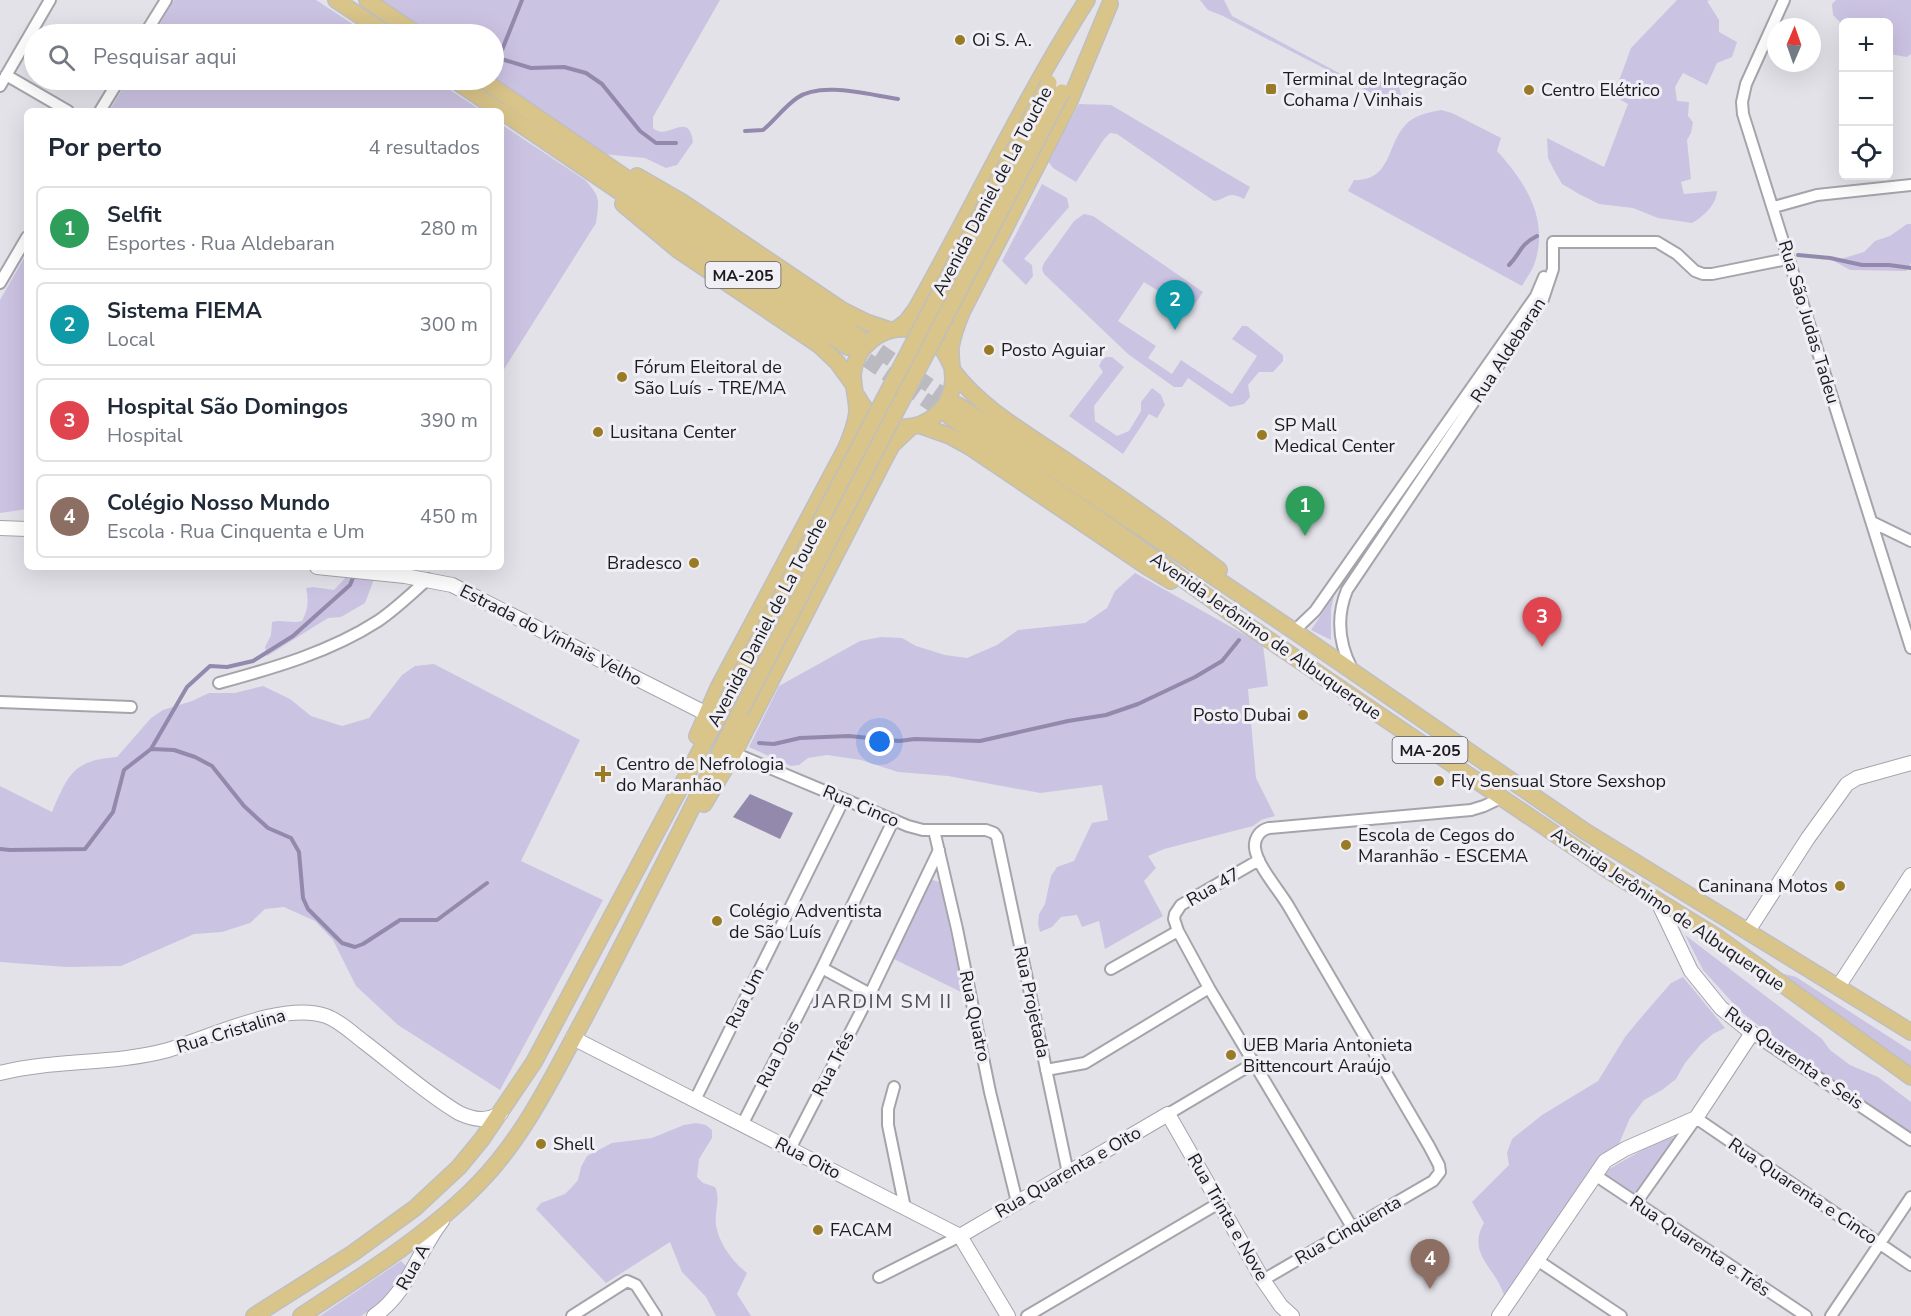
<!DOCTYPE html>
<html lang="pt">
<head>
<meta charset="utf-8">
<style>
  body { margin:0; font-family:"Nunito Sans",sans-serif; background:#f2f2f3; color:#1f2937 }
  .controls { position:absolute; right:18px; top:18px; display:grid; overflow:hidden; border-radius:9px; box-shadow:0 6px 24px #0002 }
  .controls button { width:54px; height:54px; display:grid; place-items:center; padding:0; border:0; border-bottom:2px solid #e0e1e3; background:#fff; color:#1f2937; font:30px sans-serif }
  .compass { position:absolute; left:1767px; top:18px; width:54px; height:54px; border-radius:50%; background:#fff; box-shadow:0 6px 24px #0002; rotate:2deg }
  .you { position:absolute; left:880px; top:742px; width:21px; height:21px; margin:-15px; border:4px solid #fff; border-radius:50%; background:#1a73e8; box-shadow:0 0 0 9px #1a73e833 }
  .badge { display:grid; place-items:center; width:39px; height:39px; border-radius:50%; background:#d93025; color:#fff; font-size:20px; font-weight:700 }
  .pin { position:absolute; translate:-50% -50px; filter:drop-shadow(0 2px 3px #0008) }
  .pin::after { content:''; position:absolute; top:32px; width:21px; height:18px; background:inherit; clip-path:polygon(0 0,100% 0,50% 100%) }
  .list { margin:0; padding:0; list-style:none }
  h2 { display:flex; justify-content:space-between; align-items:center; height:78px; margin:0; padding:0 24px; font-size:26px }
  h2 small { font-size:20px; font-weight:400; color:#747a83 }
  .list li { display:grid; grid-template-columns:39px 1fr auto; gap:18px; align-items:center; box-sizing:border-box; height:84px; margin:0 12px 12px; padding:0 12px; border:2px solid #e0e1e3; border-radius:9px }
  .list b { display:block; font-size:22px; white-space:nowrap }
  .list p { margin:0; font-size:20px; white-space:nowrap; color:#747a83 }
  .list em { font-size:20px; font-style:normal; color:#747a83 }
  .icon { flex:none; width:33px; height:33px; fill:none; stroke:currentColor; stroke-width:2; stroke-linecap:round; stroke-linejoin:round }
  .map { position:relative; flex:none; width:1911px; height:1316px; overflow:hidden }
  .search { position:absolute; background:#fff; box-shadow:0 6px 24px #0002; left:24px; top:24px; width:480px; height:66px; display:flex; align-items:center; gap:15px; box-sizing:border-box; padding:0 21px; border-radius:33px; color:#747a83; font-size:22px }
  .panel { position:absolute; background:#fff; box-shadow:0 6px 24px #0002; left:24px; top:108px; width:480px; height:462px; border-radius:9px }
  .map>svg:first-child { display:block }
</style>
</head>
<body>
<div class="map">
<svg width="1911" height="1316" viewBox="0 0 1911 1316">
  <rect width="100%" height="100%" fill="#e3e2e9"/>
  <path fill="#cbc3e2" d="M174,0H316L368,34H154Z
    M378,0H720L653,117V128C667,142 689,109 693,142L677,165L666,168L645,158L602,154L494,79V34H428Z
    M1200,0H1224L1232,16L1354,81C1370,86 1385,75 1399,86L1401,95L1398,100L1393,103L1389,102L1223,16L1208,10Z
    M1677,0H1710L1707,1L1719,20V32L1737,42L1732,57L1717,63L1707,85L1683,73L1675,87L1677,101L1689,102L1688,116L1693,122L1691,133L1687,140L1691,179L1681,182L1684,194L1717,191C1717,204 1703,217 1692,223L1658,218L1633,208L1599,204L1579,194L1562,184L1554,170L1548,158L1547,138L1604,167L1628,104L1616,97L1617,86L1631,48Z
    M1836,0H1911V54L1907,57L1889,54L1888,22H1844L1843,25L1833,15L1832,4Z
    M128,80H435L482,111H109Z
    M1079,104L1111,105L1250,187L1244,199C1227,190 1228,199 1214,201L1117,134L1110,133L1104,139L1076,182L1053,168L1048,161Z
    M1441,110L1452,113L1501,138L1497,151C1526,183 1550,220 1534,265C1531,272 1526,279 1522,286L1348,191L1354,180C1395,181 1385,139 1411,120C1420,114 1431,112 1441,110Z
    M501,124L585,180C601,197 599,200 596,223L501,374Z
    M1042,184L1067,198L1069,207L1024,259L1032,265L1033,276L1026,285L1002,261Z
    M1084,214L1093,216L1203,292L1190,311L1144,282L1118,321L1156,346L1148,358L1172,374L1181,360L1232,394L1257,356L1232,339L1242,326H1247L1283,355V361L1273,372H1259L1248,385L1250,397L1244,404L1230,407L1188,378L1182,387H1174L1128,354L1044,274L1042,269L1044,263L1074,221Z
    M1907,224H1911V263L1906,271L1850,270L1834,261L1864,252L1875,241L1890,236Z
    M27,253V509L0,513V300Z
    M1106,357H1112L1124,367L1094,406L1095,421L1117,436L1129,431L1141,411V402L1152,388L1161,395L1165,405L1157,418L1149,414L1123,454L1069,416L1103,372L1099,366L1102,360Z
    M374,570L373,582L365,603L341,617L328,618L267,656L265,647L271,635L272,622C283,619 291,624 302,621C308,609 309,602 306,588L313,587L334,590L347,576Z
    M1135,573L1263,645L1268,686L1248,689L1256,778L1275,816L1261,820L1253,826L1164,849L1148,856L1156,868L1144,881L1163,916L1105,949L1099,921L1082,927L1077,915L1061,917L1052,927L1040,932L1038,924L1039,914L1045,904L1051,876L1057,867L1074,861L1092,823L1108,820L1102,785L1040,793L948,776L898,772L861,760L827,755L808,758L799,765L791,766L749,747L779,686L860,641L881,637L902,638L916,646L945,655L967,658L997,645L1018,630L1085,623L1107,608L1115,591Z
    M1334,596L1331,609V640L1311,630Z
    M434,664L580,740L521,861L603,900L500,1090L398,1025L356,986L333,940L315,921L284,907L265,909L250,923L222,932L194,934L121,966L67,967L0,962V786L52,812C68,775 73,760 117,757L151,718L163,710L192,701L209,693H235L263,686L290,699L311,716L342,726L369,718L402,675L415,666Z
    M930,879L939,882L941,887L963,993L894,959Z
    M1685,935L1822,1039L1830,1050L1850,1065L1878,1077L1911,1102V1133L1801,1058L1741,1012L1703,970Z
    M1780,973L1796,977L1911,1051V1068Z
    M1683,977L1725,1028L1713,1034L1701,1044L1685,1063L1676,1079L1662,1090L1644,1100L1630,1118L1618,1146L1597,1160L1504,1295C1496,1268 1466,1254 1484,1223L1472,1202L1509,1165L1507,1153L1512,1139L1542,1115L1598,1081L1625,1037L1644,1014L1671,983Z
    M696,1123L706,1125L712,1130V1138L699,1159L697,1177L703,1183L715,1187C721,1199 714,1211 716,1225C719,1244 733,1262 747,1273L737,1294L751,1316H716L706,1297L682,1272L670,1242L606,1283L536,1209L541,1203L565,1194L571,1188L578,1180L581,1167L587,1156L612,1143L652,1138L684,1125Z
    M1667,1136L1674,1138V1142L1633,1195L1603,1176L1609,1169Z
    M401,1261L406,1266L408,1273L382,1302L361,1316H320Z"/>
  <path fill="#9389ad" d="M750,794L793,813L780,839L733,817Z"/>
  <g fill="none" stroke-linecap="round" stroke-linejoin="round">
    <path stroke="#9389ad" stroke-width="4" d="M498,58L531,68L564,67L586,73L602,84L640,131L656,143H676
      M494,70L522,0
      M745,131L763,130C775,120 784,107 797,98C821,81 869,95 898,99
      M1798,255L1830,258L1862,265H1889L1911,268
      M1509,265C1521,253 1519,245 1537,236
      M759,743L774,744L800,738L849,736L899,741L915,739L980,741L1068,721L1106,715L1138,704L1195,677L1222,661L1239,640
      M151,749L174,750L195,757L212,766L244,806L268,828L291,838L299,852L303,898L308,909L342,943L355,947L363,944L400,920H437L487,883
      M0,849L10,850L85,849L113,812L124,770L151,749L187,687L210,666L227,667L253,661L293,636L350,585L355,573"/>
    <path stroke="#bbbac0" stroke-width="15" stroke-dasharray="15 8" stroke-linecap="butt" d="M860,338L958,405
      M848,347L949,416"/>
    <g stroke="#a6a4ab" stroke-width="14">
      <path id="street" d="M1784,0L1746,84L1742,102L1743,114L1911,648
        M145,34L166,0
        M6,75L68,111
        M0,86L50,0
        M100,111L119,80
        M1774,207L1817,195L1911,185
        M1553,242H1657L1677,254L1695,271L1703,274H1712L1787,259
        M0,283L27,237
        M1872,522L1911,541
        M1294,631L1315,611L1536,296L1544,277
        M1352,669C1339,644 1336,617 1347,590L1543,299L1553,269V242
        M219,683C274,668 330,652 378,621C396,609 412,593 428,579
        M0,702L131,707
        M734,753L908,826L923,830H986L994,833L997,837L1068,1173
        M934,830L957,929L990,1092L1017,1202
        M1259,860L1181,905L1175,914L1174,919L1178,931L1209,988L1352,1227
        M822,968L870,994
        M1111,969L1178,931
        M1752,1033L1911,1140
        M1046,1070L1085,1063L1209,988
        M894,1087L888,1109V1125L905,1208
        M695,1100L844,799
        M1168,1114L1254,1063
        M742,1125L822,968L893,821
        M790,1149L870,994L939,850
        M1595,1175L1806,1316
        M1636,1203L1696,1118L1911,1265
        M1537,1260L1621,1316
        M879,1277L960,1236
        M1263,1280L1433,1181L1440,1172L1439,1165L1429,1146C1382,1067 1336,987 1289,907C1280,891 1257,866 1255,848C1254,838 1260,830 1269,828L1471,810L1484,806L1501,798
        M572,1316L627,1281L636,1285L656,1316
        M1027,1316L1219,1203
        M1831,1316L1911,1197"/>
    </g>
    <g stroke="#a6a4ab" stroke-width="16">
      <path id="secondary" d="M0,528L27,529
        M317,567L405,576L452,585L707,714
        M1748,931L1808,838L1847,784L1857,778L1911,763
        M1838,987L1911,875
        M573,1038L960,1236L1008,1316
        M0,1073C55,1059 113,1065 168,1050C211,1037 283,1001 326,1016C340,1021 352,1033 364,1042C393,1064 428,1095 459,1113C474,1120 487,1122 501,1113
        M960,1236L1168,1114L1263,1280L1281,1306L1292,1316
        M374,1316C408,1293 417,1253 442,1221
        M1499,1316L1605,1161L1625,1149L1696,1118L1752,1033L1721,1008L1691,971L1657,900"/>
    </g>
    <g stroke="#bfbfc0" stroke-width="18">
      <path id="primary" d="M336,0L387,34
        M367,0L417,34
        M454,80L500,111
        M483,80L860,338
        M501,111L848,347
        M637,176L682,202L842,310L866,322L890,330
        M623,204L678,250L819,345L837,362L853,384
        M897,329L907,321L916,309C974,206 1023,100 1087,0
        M953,371C980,407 1022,431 1059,456C1114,493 1167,530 1219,570
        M857,396C866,413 879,426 900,427C927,429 952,408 953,380C953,369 950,358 951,347C953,335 957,324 962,312L1068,105L1110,4
        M958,405L1294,631L1586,832L1911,1032
        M949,416L1109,526L1247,625L1614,874L1717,937L1911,1077
        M919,425L950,436L970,447L1146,566L1171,581
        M697,736L718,688L846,448C851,436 856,424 857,412C857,399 853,387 853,375C855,347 880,327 907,329C930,330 943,346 951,365
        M704,804L734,753L884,460L892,445L911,427
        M254,1316L353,1253L415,1208L459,1167L482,1139L534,1062L726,702
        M301,1316C361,1276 429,1235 479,1183C525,1136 555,1072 586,1015C639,915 689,813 740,712"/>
    </g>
    <use href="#street" stroke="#fff" stroke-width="10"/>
    <use href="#secondary" stroke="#fff" stroke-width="14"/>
    <use href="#primary" stroke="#d9c489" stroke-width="15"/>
    <g stroke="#bfbfc0" stroke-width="18" stroke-linecap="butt">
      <path id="primary-bridge" d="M726,702L1049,83
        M740,712L1062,92"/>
    </g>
    <use href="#primary-bridge" stroke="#d9c489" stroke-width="15"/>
  </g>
  <g fill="#9a7b25" stroke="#f1eff6" stroke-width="2">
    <circle cx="960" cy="40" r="6"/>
    <rect x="1265" y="83" width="12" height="12" rx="3"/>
    <circle cx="1529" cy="90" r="6"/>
    <circle cx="989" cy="350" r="6"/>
    <circle cx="622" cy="377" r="6"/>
    <circle cx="598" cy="432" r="6"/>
    <circle cx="1262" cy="435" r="6"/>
    <circle cx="694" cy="563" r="6"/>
    <circle cx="1303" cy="715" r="6"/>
    <path d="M600 765h6v6h6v6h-6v6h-6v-6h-6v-6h6z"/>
    <circle cx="1439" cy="781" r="6"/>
    <circle cx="1346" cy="845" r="6"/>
    <circle cx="1840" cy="886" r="6"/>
    <circle cx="717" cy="921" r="6"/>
    <circle cx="1231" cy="1055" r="6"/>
    <circle cx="541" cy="1144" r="6"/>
    <circle cx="818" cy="1230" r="6"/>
  </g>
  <g text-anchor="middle" stroke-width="6" stroke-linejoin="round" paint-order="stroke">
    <g fill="#f1eff6" stroke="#5b5a5e" stroke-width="1.5">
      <rect x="705.5" y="262" width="75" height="26" rx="4.5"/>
      <rect x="1392.5" y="737" width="75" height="26" rx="4.5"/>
    </g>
    <g font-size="16" font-weight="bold" fill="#1b1a1d">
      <text x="743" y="281">MA-205</text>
      <text x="1430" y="756">MA-205</text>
    </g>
    <g font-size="18" fill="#1b1a1d" stroke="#f1eff6" text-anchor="start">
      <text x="972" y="46">Oi S. A.</text>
      <text x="1283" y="85">Terminal de Integração<tspan x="1283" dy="21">Cohama / Vinhais</tspan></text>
      <text x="1541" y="96">Centro Elétrico</text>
      <text x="1001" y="356">Posto Aguiar</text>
      <text x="634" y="373">Fórum Eleitoral de<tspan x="634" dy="21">São Luís - TRE/MA</tspan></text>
      <text x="1274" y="431">SP Mall<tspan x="1274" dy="21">Medical Center</tspan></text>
      <text x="610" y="438">Lusitana Center</text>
      <text x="682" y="569" text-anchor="end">Bradesco</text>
      <text x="1291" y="721" text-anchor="end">Posto Dubai</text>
      <text x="616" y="770">Centro de Nefrologia<tspan x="616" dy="21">do Maranhão</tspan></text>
      <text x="1451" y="787">Fly Sensual Store Sexshop</text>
      <text x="1358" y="841">Escola de Cegos do<tspan x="1358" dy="21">Maranhão - ESCEMA</tspan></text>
      <text x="1828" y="892" text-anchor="end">Caninana Motos</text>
      <text x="729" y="917">Colégio Adventista<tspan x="729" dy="21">de São Luís</tspan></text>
      <text x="1243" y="1051">UEB Maria Antonieta<tspan x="1243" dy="21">Bittencourt Araújo</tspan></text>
      <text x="553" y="1150">Shell</text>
      <text x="830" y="1236">FACAM</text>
    </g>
    <g font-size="18" fill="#1b1a1d" stroke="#f1eff6">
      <text transform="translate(992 191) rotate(-62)" y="6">Avenida Daniel de La Touche</text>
      <text transform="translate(1809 322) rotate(73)" y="6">Rua São Judas Tadeu</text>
      <text transform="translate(1508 350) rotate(-57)" y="6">Rua Aldebaran</text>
      <text transform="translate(767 622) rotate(-62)" y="6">Avenida Daniel de La Touche</text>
      <text transform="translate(551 635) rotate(27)" y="6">Estrada do Vinhais Velho</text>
      <text transform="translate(1266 636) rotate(35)" y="6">Avenida Jerônimo de Albuquerque</text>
      <text transform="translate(861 806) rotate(23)" y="6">Rua Cinco</text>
      <text transform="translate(1213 887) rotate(-30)" y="6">Rua 47</text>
      <text transform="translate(1668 909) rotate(34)" y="6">Avenida Jerônimo de Albuquerque</text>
      <text transform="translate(745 998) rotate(-64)" y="6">Rua Um</text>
      <text transform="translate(1032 1002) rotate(78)" y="6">Rua Projetada</text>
      <text transform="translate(975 1016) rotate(78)" y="6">Rua Quatro</text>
      <text transform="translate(231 1031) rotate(-17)" y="6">Rua Cristalina</text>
      <text transform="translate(778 1054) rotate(-63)" y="6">Rua Dois</text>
      <text transform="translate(1794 1058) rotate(35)" y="6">Rua Quarenta e Seis</text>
      <text transform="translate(833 1064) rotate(-63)" y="6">Rua Três</text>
      <text transform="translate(808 1158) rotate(27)" y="6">Rua Oito</text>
      <text transform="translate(1068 1172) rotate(-30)" y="6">Rua Quarenta e Oito</text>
      <text transform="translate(1803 1191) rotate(34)" y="6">Rua Quarenta e Cinco</text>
      <text transform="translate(1228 1217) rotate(60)" y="6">Rua Trinta e Nove</text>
      <text transform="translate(1348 1230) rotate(-30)" y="6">Rua Cinqüenta</text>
      <text transform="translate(1700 1246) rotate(34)" y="6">Rua Quarenta e Três</text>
      <text transform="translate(413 1267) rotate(-61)" y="6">Rua A</text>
    </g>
    <g font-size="20" letter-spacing="1.5" fill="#504f55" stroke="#f1eff6">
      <text x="883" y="1008">JARDIM SM II</text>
    </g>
  </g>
</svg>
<div class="controls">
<button>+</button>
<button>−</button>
<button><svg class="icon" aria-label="locate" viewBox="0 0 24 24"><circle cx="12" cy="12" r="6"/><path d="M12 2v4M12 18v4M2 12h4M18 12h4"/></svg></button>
</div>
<svg class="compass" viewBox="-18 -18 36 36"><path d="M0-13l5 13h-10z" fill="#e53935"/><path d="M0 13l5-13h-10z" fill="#747a83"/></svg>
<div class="you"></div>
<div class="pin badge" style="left:1305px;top:536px;background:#2e9e5b">1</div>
<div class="pin badge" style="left:1175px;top:330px;background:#0f9aa8">2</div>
<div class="pin badge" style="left:1542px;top:647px;background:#e0444e">3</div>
<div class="pin badge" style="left:1430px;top:1289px;background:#8d6e63">4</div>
<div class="search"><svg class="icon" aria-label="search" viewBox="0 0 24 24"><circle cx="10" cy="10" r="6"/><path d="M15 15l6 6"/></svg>Pesquisar aqui</div>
<section class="panel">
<h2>Por perto<small>4 resultados</small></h2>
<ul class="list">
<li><span class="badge" style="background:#2e9e5b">1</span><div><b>Selfit</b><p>Esportes · Rua Aldebaran</p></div><em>280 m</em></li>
<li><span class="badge" style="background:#0f9aa8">2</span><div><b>Sistema FIEMA</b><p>Local</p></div><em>300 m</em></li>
<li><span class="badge" style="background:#e0444e">3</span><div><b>Hospital São Domingos</b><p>Hospital</p></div><em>390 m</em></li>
<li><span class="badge" style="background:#8d6e63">4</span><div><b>Colégio Nosso Mundo</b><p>Escola · Rua Cinquenta e Um</p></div><em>450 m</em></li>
</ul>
</section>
</div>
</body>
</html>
